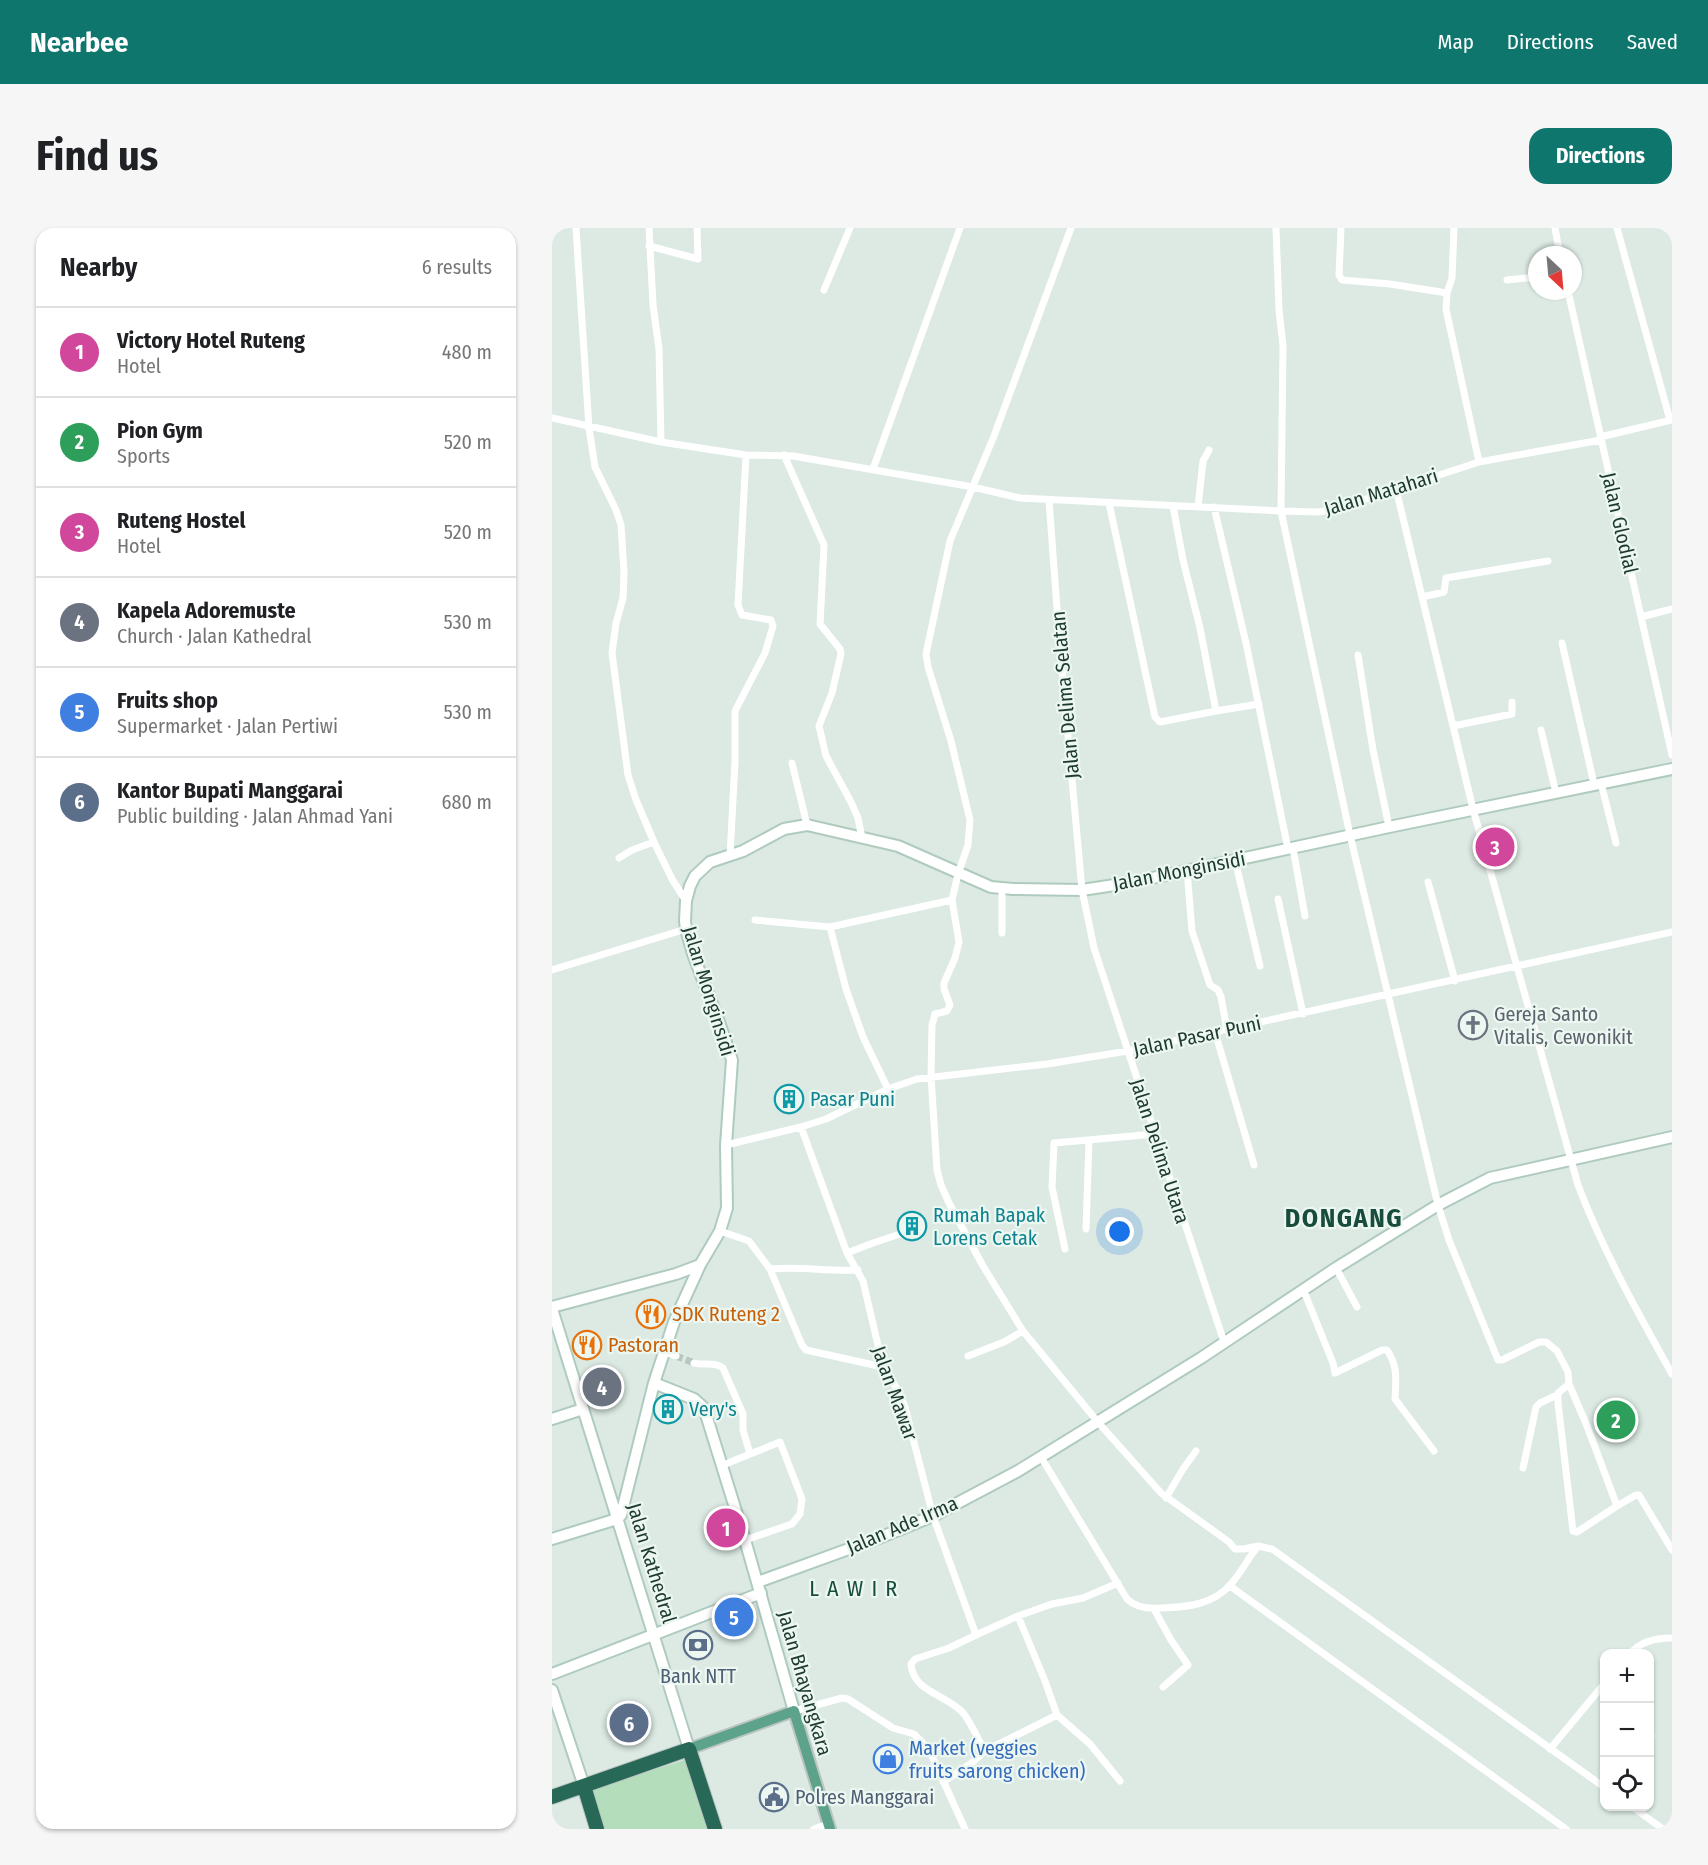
<!DOCTYPE html>
<html lang="en">
<head>
<meta charset="utf-8">
<style>
  body { margin:0; font-family:"Fira Sans Condensed",sans-serif; background:#f6f6f6; color:#202124 }
  .controls { position:absolute; right:18px; bottom:18px; display:grid; overflow:hidden; border-radius:12px; box-shadow:0 2px 4px #0004 }
  .controls button { width:54px; height:54px; display:grid; place-items:center; padding:0; border:0; border-bottom:2px solid #e0e0e0; background:#fff; color:#202124; font:30px sans-serif }
  .compass { position:absolute; left:976px; top:18px; width:54px; height:54px; border-radius:50%; background:#fff; box-shadow:0 2px 4px #0004; rotate:154deg }
  .you { position:absolute; left:568px; top:1004px; width:21px; height:21px; margin:-15px; border:4px solid #fff; border-radius:50%; background:#1a73e8; box-shadow:0 0 0 9px #1a73e833 }
  .badge { display:grid; place-items:center; width:39px; height:39px; border-radius:50%; background:#0f766e; color:#fff; font-size:20px; font-weight:700 }
  .pin { position:absolute; translate:-50% -50%; border:3px solid #fff; box-shadow:0 2px 6px #0006 }
  .list { margin:0; padding:0; list-style:none }
  h2 { display:flex; justify-content:space-between; align-items:center; height:78px; margin:0; padding:0 24px; font-size:26px }
  h2 small { font-size:20px; font-weight:400; color:#757577 }
  .list li { display:grid; grid-template-columns:39px 1fr auto; gap:18px; align-items:center; box-sizing:border-box; height:90px; padding:0 24px; border-top:2px solid #e0e0e0 }
  .list b { display:block; font-size:22px; white-space:nowrap }
  .list p { margin:0; font-size:20px; white-space:nowrap; color:#757577 }
  .list em { font-size:20px; font-style:normal; color:#757577 }
  .icon { flex:none; width:33px; height:33px; fill:none; stroke:currentColor; stroke-width:2; stroke-linecap:round; stroke-linejoin:round }
  .map { position:relative; flex:none; width:1120px; height:1601px; overflow:hidden; border-radius:18px }
  header { display:flex; align-items:center; gap:36px; box-sizing:border-box; height:84px; padding:0 30px; background:#0f766e; color:#fff }
  header strong { font-size:28px }
  nav { display:flex; gap:33px; margin-inline-start:auto; font-size:21px }
  .intro { display:flex; align-items:center; justify-content:space-between; box-sizing:border-box; height:144px; padding:0 36px }
  h1 { margin:0; font-size:42px }
  .button { padding:15px 27px; border-radius:18px; background:#0f766e; color:#fff; font-size:21px; font-weight:700 }
  main { display:flex; gap:36px; padding:0 36px }
  aside { flex:1; background:#fff; border-radius:18px; box-shadow:0 2px 4px #0004 }
  .map>svg:first-child { display:block }
</style>
</head>
<body>
<header>
<strong>Nearbee</strong>
<nav><a>Map</a><a>Directions</a><a>Saved</a></nav>
</header>
<div class="intro"><h1>Find us</h1><a class="button">Directions</a></div>
<main>
<aside>
<h2>Nearby<small>6 results</small></h2>
<ul class="list">
<li><span class="badge" style="background:#d1479c">1</span><div><b>Victory Hotel Ruteng</b><p>Hotel</p></div><em>480 m</em></li>
<li><span class="badge" style="background:#2e9e5b">2</span><div><b>Pion Gym</b><p>Sports</p></div><em>520 m</em></li>
<li><span class="badge" style="background:#d1479c">3</span><div><b>Ruteng Hostel</b><p>Hotel</p></div><em>520 m</em></li>
<li><span class="badge" style="background:#6b7280">4</span><div><b>Kapela Adoremuste</b><p>Church · Jalan Kathedral</p></div><em>530 m</em></li>
<li><span class="badge" style="background:#3f7fe0">5</span><div><b>Fruits shop</b><p>Supermarket · Jalan Pertiwi</p></div><em>530 m</em></li>
<li><span class="badge" style="background:#5c6f8a">6</span><div><b>Kantor Bupati Manggarai</b><p>Public building · Jalan Ahmad Yani</p></div><em>680 m</em></li>
</ul>
</aside>
<div class="map">
<svg width="1120" height="1601" viewBox="0 0 1120 1601">
  <rect width="100%" height="100%" fill="#dceae3"/>
  <path fill="#b3ddbb" d="M133,1532L155,1601H51L38,1562Z"/>
  <g fill="none" stroke-linecap="round" stroke-linejoin="round">
    <path stroke="#b6c7bf" stroke-width="7" stroke-dasharray="7 3.5" stroke-linecap="butt" d="M124,1128L142,1135"/>
    <g stroke="#afcbbe" stroke-width="14">
      <path id="secondary" d="M0,1079L124,1046L148,1037
        M0,1081L137,1521
        M102,1155L142,1171L152,1180L193,1312L242,1483
        M0,1191L31,1181
        M0,1311L65,1291L69,1287L102,1155L122,1094L148,1037L168,1003L175,980L174,917L180,832L167,794L141,726L134,701L133,693L134,673L138,658L143,648L158,634L191,623L232,601L255,597L346,618L439,659L461,661L530,662L582,654L837,599L1120,541
        M206,1354L327,1310L381,1288L466,1243L649,1130L784,1040L886,977L938,950L1120,909
        M0,1446L209,1365
        M0,1462L32,1558"/>
    </g>
    <g stroke="#bbc4c1" stroke-width="14">
      <path id="primary" d="M137,1521L242,1483L278,1601"/>
    </g>
    <g stroke="#bbc4c1" stroke-width="16">
      <path id="highway" d="M32,1558L45,1601
        M0,1569L137,1521L163,1601"/>
    </g>
    <path stroke="#fff" stroke-width="7" d="M24,0L37,200L43,239L64,282L69,297L72,345L71,370L64,395L60,425L76,547L84,572L102,614L120,651L134,673
      M97,0L101,77L107,121L109,214
      M519,0L442,208L398,313L374,426L376,439L399,513L418,592L416,617L406,646L400,672L407,714L403,730L392,755V761L398,777L395,783L383,786L380,797L379,848L385,942L389,957L397,975L431,1038L471,1103L545,1193L609,1265L677,1314L683,1321H692L706,1318
      M724,0L727,82L731,118L729,283L798,607L886,977L897,1012L946,1132H950L987,1114H994L1005,1123L1016,1144L1017,1156L1035,1198L1065,1278L1084,1267H1087L1120,1322
      M789,0L787,47L790,52L838,56L895,65
      M902,0L900,50L895,65L894,81L927,234
      M1003,0L1008,27
      M1065,0L1118,192
      M97,18L146,31L145,0
      M955,52L985,49
      M272,62L298,0
      M1016,63L1120,527
      M0,190L109,214L194,227L241,228L421,259L468,270L729,283L766,284L780,282L927,234L1049,212
      M1048,209L1120,192
      M232,227L272,317L268,396L288,421L289,426L280,465L267,498L274,528L299,574L306,590L310,610
      M321,241L408,0
      M844,261L921,581L1026,957C1051,1023 1086,1085 1120,1146
      M497,272L507,408L530,662L542,720L672,1114
      M557,275L603,489L608,494L664,483
      M621,278L631,332L648,400L664,483L707,476
      M646,279L651,233L657,222
      M662,279L694,415L736,621
      M870,369L892,364L894,350L996,333
      M1089,389L1120,381
      M1010,415L1042,556
      M806,427L821,522L837,599
      M901,498L960,486V474
      M989,502L1004,565
      M240,535L255,597
      M1049,555L1064,615
      M741,620L753,688
      M178,628L183,533V483L213,425L221,398L219,392L190,387L186,377L194,227
      M67,630L80,622L102,614
      M683,632L708,738
      M635,642L640,703L658,757L666,762L669,769L675,802
      M876,654L903,753
      M726,671L751,786
      M203,692L278,699L400,672
      M278,699L294,761L311,809L336,861
      M450,705V661
      M0,742L134,701
      M663,804L702,937
      M249,899L295,1025L311,1053L331,1139L347,1164L353,1179L381,1288L424,1407L397,1420L363,1431L359,1436C361,1465 397,1467 412,1486C420,1497 426,1511 433,1523L421,1534L391,1554
      M174,917L249,899L274,891L336,861L365,851L495,836L576,823L1120,704
      M534,1001L537,912
      M168,1003L197,1013L218,1041C248,1038 277,1044 306,1042
      M513,1021L500,959L502,915L603,906
      M295,1025L321,1015L354,1004
      M784,1040L805,1079
      M218,1041L250,1117L254,1122L331,1139
      M751,1061L781,1135L783,1145L830,1122H835C846,1138 844,1152 843,1171L882,1223
      M113,1124L124,1128
      M416,1128L452,1114L471,1103
      M142,1135C152,1138 162,1133 171,1140L191,1186V1202L198,1226
      M1017,1156L1006,1165V1175L1021,1303L1025,1304L1065,1278
      M489,1229L575,1371C584,1380 598,1381 610,1380C635,1379 661,1377 679,1356C689,1345 696,1330 706,1318L720,1321L1052,1559
      M171,1237L228,1214L250,1271L248,1286L240,1296L193,1312
      M971,1240L984,1179L988,1175L1005,1167
      M614,1270L631,1241L644,1223
      M678,1358L1014,1601
      M602,1381L619,1412L636,1437L611,1459
      M466,1388L500,1376L531,1370L566,1355
      M424,1407L466,1388L493,1453L505,1487
      M1078,1426C1088,1413 1105,1410 1120,1410
      M242,1483L290,1470L296,1471L341,1500L362,1506L370,1514L380,1528L413,1601
      M1098,1509L1099,1508
      M998,1521L1052,1456
      M433,1523L505,1487L538,1516L568,1553
      M1079,1578L1111,1601
      M262,1601L276,1596"/>
    <use href="#secondary" stroke="#fff" stroke-width="10"/>
    <use href="#primary" stroke="#5da38c" stroke-width="10"/>
    <use href="#highway" stroke="#276856" stroke-width="14"/>
  </g>
  <defs>
    <g id="church-ring" transform="scale(1.5)"><circle r="9.5" fill="#edf7f1" stroke="#6b7280" stroke-width="1.5"/><path d="M-1.2-6h2.4v3.5h3.3v2.4h-3.3V6h-2.4V-.1h-3.3v-2.4h3.3Z" fill="#6b7280"/></g>
    <g id="building-ring" transform="scale(1.5)"><circle r="9.5" fill="#edf7f1" stroke="#0f9aa8" stroke-width="1.5"/><path d="M-4-6H4V6H1V3H-1V6H-4ZM-2.5-4.3h1.7v1.8h-1.7ZM.8-4.3h1.7v1.8H.8ZM-2.5-1h1.7V.8h-1.7ZM.8-1h1.7V.8H.8Z" fill="#0f9aa8"/></g>
    <g id="restaurant-ring" transform="scale(1.5)"><circle r="9.5" fill="#edf7f1" stroke="#e8710a" stroke-width="1.5"/><path d="M-5-6h1v4h1v-4h1v4h1v-4h1v5L-1.5 .5V6h-2V.5L-5-1ZM5-6V6H3V1.5H1.5Q1.5-4 5-6Z" fill="#e8710a"/></g>
    <g id="bank-ring" transform="scale(1.5)"><circle r="9.5" fill="#edf7f1" stroke="#5c6f8a" stroke-width="1.5"/><path d="M-6-4H6V4H-6ZM0-2.3a2.3 2.3 0 1 0 0 4.6a2.3 2.3 0 1 0 0-4.6Z" fill="#5c6f8a"/></g>
    <g id="shop-ring" transform="scale(1.5)"><circle r="9.5" fill="#edf7f1" stroke="#3f7fe0" stroke-width="1.5"/><path d="M-5-2.5h2.3a2.7 3.5 0 0 1 5.4 0H5L5.5 6h-11ZM-1.5-2.5h3a1.5 2.3 0 0 0-3 0Z" fill="#3f7fe0"/></g>
    <g id="civic-ring" transform="scale(1.5)"><circle r="9.5" fill="#edf7f1" stroke="#5c6f8a" stroke-width="1.5"/><path d="M-.6-6.5H3V-4.5H.6V-3L4-1V1h2V6H-6V1h2V-1L-.6-3ZM-1.2 2.5V6h2.4V2.5Z" fill="#5c6f8a"/></g>
  </defs>
  <g fill-rule="evenodd">
    <use href="#church-ring" x="921" y="797"/>
    <use href="#building-ring" x="237" y="871"/>
    <use href="#building-ring" x="360" y="998"/>
    <use href="#restaurant-ring" x="99" y="1086"/>
    <use href="#restaurant-ring" x="35" y="1117"/>
    <use href="#building-ring" x="116" y="1181"/>
    <use href="#bank-ring" x="146" y="1417"/>
    <use href="#shop-ring" x="336" y="1531"/>
    <use href="#civic-ring" x="222" y="1569"/>
  </g>
  <g text-anchor="middle" stroke-width="4.5" stroke-linejoin="round" paint-order="stroke">
    <g font-size="20" fill="#1d3a30" stroke="#edf7f1">
      <text transform="translate(829 264) rotate(-17)" y="7">Jalan Matahari</text>
      <text transform="translate(1068 295) rotate(77)" y="7">Jalan Glodial</text>
      <text transform="translate(513 467) rotate(-95)" y="7">Jalan Delima Selatan</text>
      <text transform="translate(627 643) rotate(-11)" y="7">Jalan Monginsidi</text>
      <text transform="translate(157 763) rotate(73)" y="7">Jalan Monginsidi</text>
      <text transform="translate(645 808) rotate(-12)" y="7">Jalan Pasar Puni</text>
      <text transform="translate(608 923) rotate(72)" y="7">Jalan Delima Utara</text>
      <text transform="translate(343 1165) rotate(70)" y="7">Jalan Mawar</text>
      <text transform="translate(350 1297) rotate(-23)" y="7">Jalan Ade Irma</text>
      <text transform="translate(100 1335) rotate(73)" y="7">Jalan Kathedral</text>
      <text transform="translate(253 1455) rotate(74)" y="7">Jalan Bhayangkara</text>
    </g>
    <g font-size="20" fill="#5b616d" stroke="#edf7f1" text-anchor="start">
      <text x="942" y="793">Gereja Santo<tspan x="942" dy="23">Vitalis, Cewonikit</tspan></text>
    </g>
    <g font-size="20" fill="#0d838f" stroke="#edf7f1" text-anchor="start">
      <text x="258" y="878">Pasar Puni</text>
      <text x="381" y="994">Rumah Bapak<tspan x="381" dy="23">Lorens Cetak</tspan></text>
      <text x="137" y="1188">Very's</text>
    </g>
    <g font-size="20" fill="#c56008" stroke="#edf7f1" text-anchor="start">
      <text x="120" y="1093">SDK Ruteng 2</text>
      <text x="56" y="1124">Pastoran</text>
    </g>
    <g font-size="20" fill="#4e5e75" stroke="#edf7f1">
      <text x="146" y="1455">Bank NTT</text>
      <text x="243" y="1576" text-anchor="start">Polres Manggarai</text>
    </g>
    <g font-size="20" fill="#366cbe" stroke="#edf7f1" text-anchor="start">
      <text x="357" y="1527">Market (veggies<tspan x="357" dy="23">fruits sarong chicken)</tspan></text>
    </g>
    <g font-size="22" letter-spacing="1.5" fill="#184d3d" stroke="#edf7f1">
      <text x="302" y="1368">L A W I R</text>
    </g>
    <g font-size="26" font-weight="bold" letter-spacing="1.5" fill="#184d3d" stroke="#edf7f1">
      <text x="792" y="999">DONGANG</text>
    </g>
  </g>
</svg>
<div class="controls">
<button>+</button>
<button>−</button>
<button><svg class="icon" aria-label="locate" viewBox="0 0 24 24"><circle cx="12" cy="12" r="6"/><path d="M12 2v4M12 18v4M2 12h4M18 12h4"/></svg></button>
</div>
<svg class="compass" viewBox="-18 -18 36 36"><path d="M0-13l5 13h-10z" fill="#e53935"/><path d="M0 13l5-13h-10z" fill="#757577"/></svg>
<div class="you"></div>
<div class="pin badge" style="left:174px;top:1300px;background:#d1479c">1</div>
<div class="pin badge" style="left:1064px;top:1192px;background:#2e9e5b">2</div>
<div class="pin badge" style="left:943px;top:619px;background:#d1479c">3</div>
<div class="pin badge" style="left:50px;top:1159px;background:#6b7280">4</div>
<div class="pin badge" style="left:182px;top:1389px;background:#3f7fe0">5</div>
<div class="pin badge" style="left:77px;top:1495px;background:#5c6f8a">6</div>
</div>
</main>
</body>
</html>
